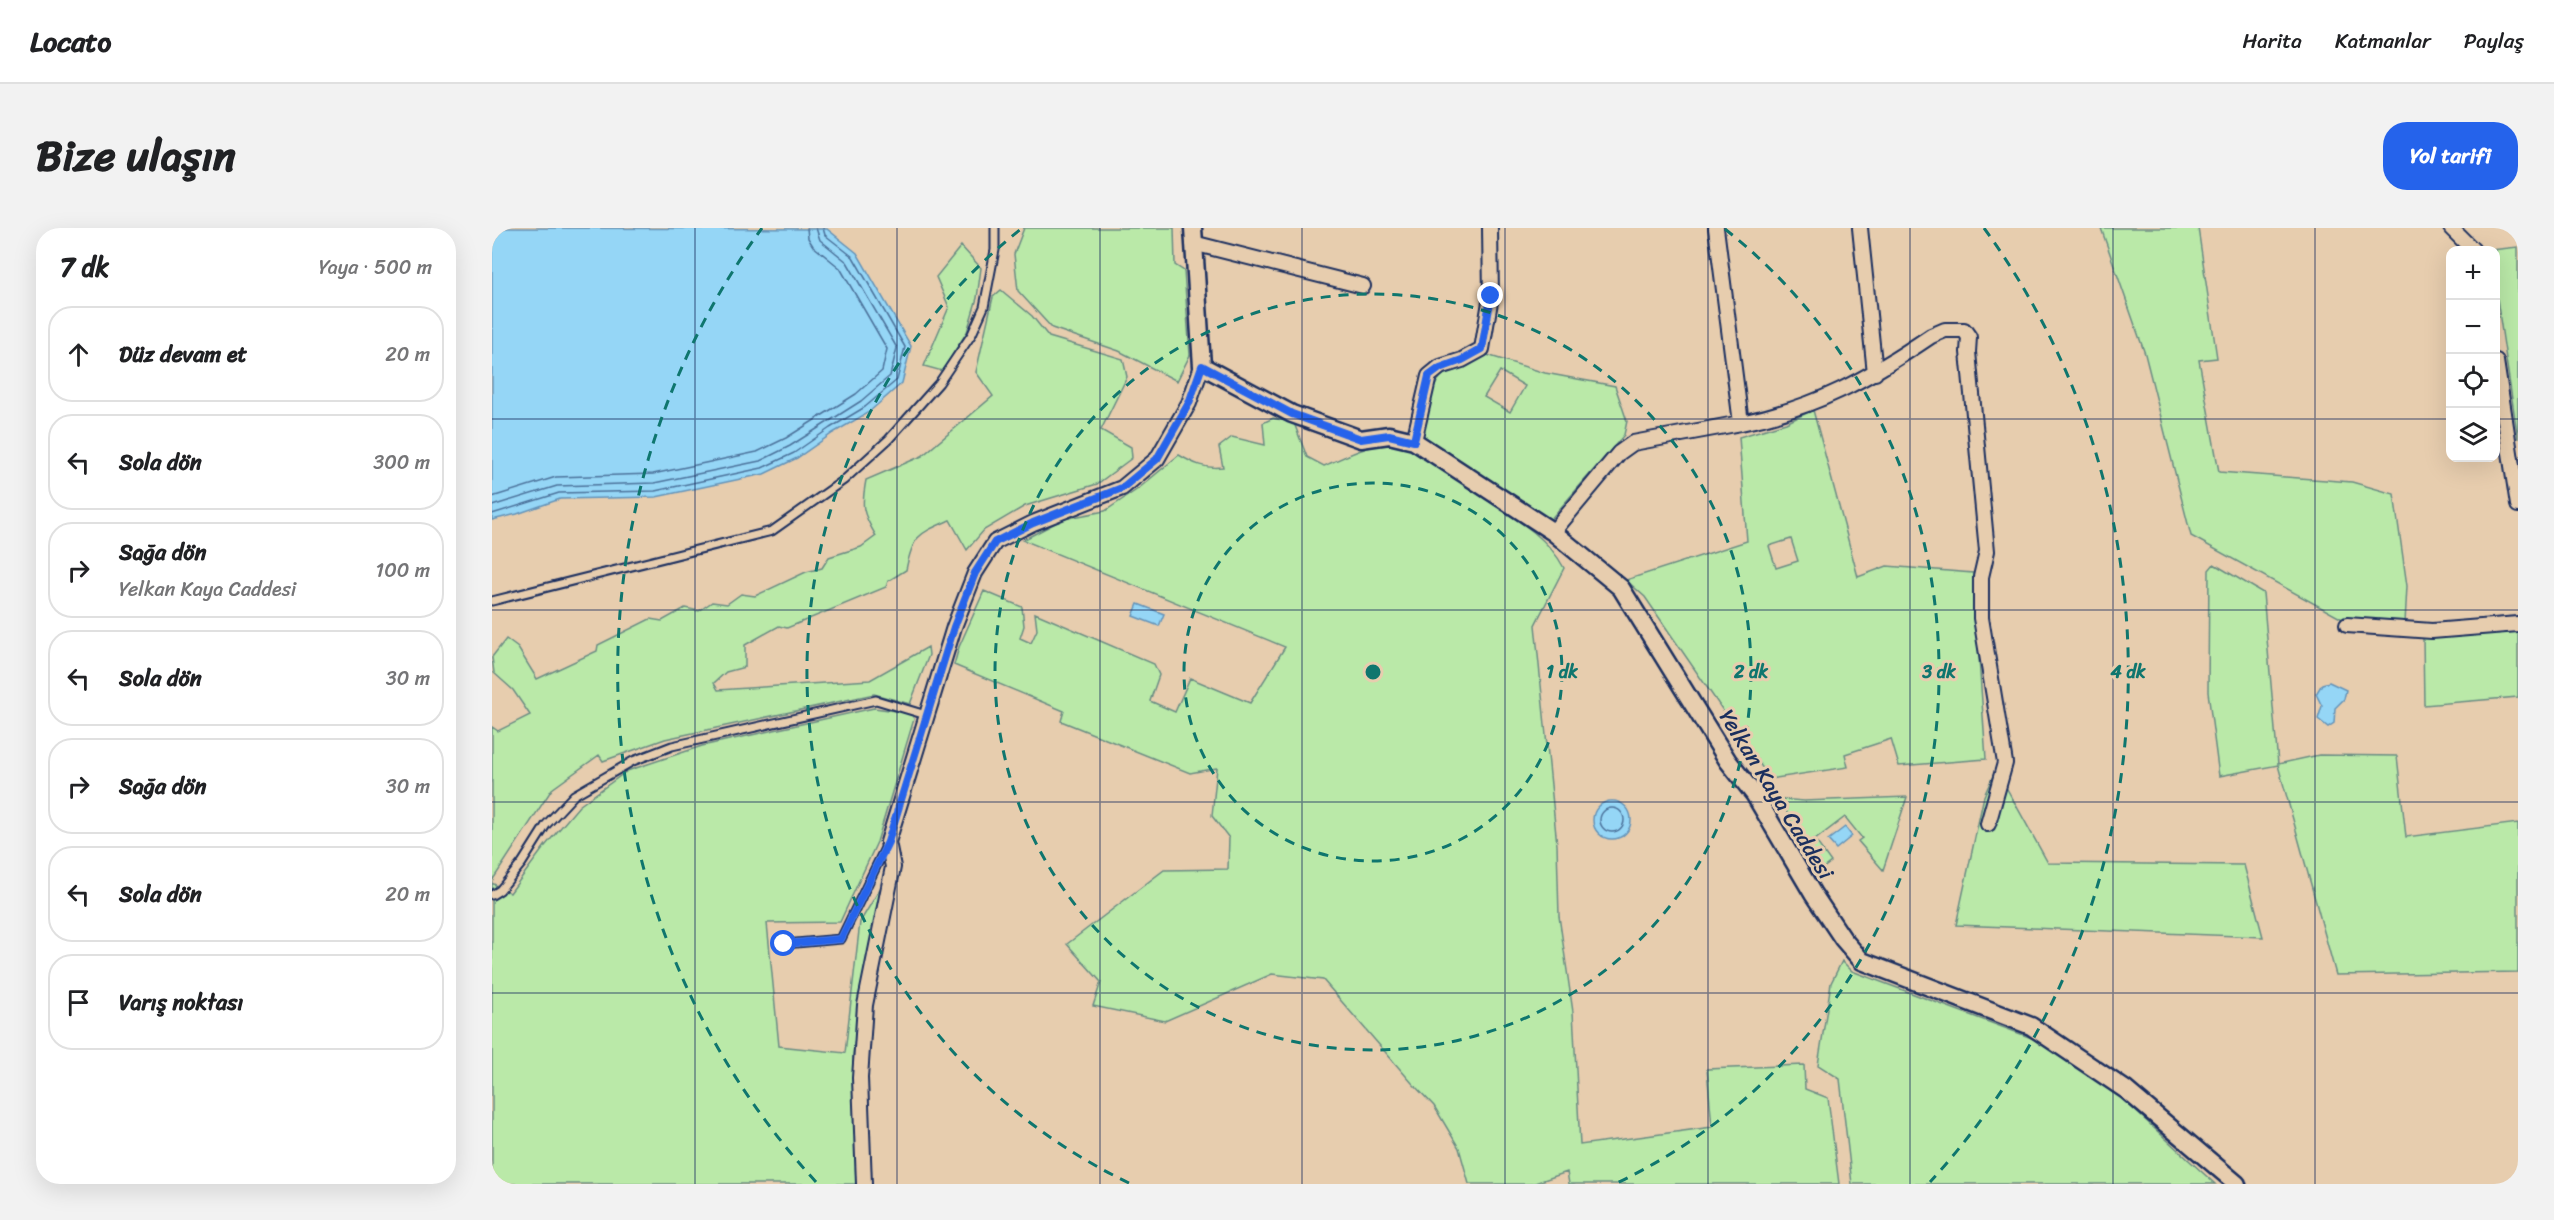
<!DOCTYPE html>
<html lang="tr">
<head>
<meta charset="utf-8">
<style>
  body { margin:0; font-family:Sriracha,sans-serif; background:#f2f2f2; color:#202124 }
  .controls { position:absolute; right:18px; top:18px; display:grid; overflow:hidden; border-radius:12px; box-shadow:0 6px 24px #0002 }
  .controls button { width:54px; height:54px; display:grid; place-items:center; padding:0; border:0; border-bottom:2px solid #e0e0e0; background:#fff; color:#202124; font:30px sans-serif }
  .stop { position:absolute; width:18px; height:18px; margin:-14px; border:4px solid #2563eb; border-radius:50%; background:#fff }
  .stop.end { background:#2563eb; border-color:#fff; box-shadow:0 2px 6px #0008 }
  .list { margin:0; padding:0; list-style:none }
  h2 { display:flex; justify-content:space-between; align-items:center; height:78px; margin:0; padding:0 24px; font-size:26px }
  h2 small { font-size:20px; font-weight:400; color:#757577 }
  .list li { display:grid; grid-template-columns:39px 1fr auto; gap:18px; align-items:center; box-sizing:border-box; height:96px; margin:0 12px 12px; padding:0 12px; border:2px solid #e0e0e0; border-radius:24px }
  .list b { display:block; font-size:22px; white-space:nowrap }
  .list p { margin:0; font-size:20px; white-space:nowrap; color:#757577 }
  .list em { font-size:20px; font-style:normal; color:#757577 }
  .icon { flex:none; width:33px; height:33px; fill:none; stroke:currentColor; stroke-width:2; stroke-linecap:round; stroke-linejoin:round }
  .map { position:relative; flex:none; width:2026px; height:956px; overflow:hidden; border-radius:24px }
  header { display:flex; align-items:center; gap:36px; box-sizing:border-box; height:84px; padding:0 30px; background:#fff; border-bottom:2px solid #e0e0e0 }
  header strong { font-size:28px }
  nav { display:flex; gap:33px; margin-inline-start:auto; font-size:21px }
  .intro { display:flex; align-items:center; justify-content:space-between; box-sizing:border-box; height:144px; padding:0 36px }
  h1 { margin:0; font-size:42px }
  .button { padding:15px 27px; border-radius:24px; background:#2563eb; color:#fff; font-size:21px; font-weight:700 }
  main { display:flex; gap:36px; padding:0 36px }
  aside { flex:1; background:#fff; border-radius:24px; box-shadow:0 6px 24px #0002 }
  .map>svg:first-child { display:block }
</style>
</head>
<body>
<header>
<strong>Locato</strong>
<nav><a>Harita</a><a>Katmanlar</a><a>Paylaş</a></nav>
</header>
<div class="intro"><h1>Bize ulaşın</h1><a class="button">Yol tarifi</a></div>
<main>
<aside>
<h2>7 dk<small>Yaya · 500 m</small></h2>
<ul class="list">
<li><svg class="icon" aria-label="ahead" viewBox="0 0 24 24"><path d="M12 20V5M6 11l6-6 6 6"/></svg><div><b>Düz devam et</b></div><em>20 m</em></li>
<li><svg class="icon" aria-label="left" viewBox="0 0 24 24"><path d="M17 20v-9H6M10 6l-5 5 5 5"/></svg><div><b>Sola dön</b></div><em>300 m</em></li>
<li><svg class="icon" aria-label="right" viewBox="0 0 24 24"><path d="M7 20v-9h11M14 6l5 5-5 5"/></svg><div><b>Sağa dön</b><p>Yelkan Kaya Caddesi</p></div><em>100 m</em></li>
<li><svg class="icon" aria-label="left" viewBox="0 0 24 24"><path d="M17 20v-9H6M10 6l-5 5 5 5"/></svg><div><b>Sola dön</b></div><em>30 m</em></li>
<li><svg class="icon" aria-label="right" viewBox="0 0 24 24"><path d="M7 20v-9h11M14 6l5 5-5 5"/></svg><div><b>Sağa dön</b></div><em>30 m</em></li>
<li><svg class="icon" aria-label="left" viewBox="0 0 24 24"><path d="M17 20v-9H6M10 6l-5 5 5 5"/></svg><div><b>Sola dön</b></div><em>20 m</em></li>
<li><svg class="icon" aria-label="arrive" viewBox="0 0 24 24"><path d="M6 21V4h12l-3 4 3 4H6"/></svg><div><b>Varış noktası</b></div></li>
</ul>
</aside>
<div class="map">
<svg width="2026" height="956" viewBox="0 0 2026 956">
  <rect width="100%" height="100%" fill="#e7cdae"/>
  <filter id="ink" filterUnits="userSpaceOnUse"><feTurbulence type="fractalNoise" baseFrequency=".0167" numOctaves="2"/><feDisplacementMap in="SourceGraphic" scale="12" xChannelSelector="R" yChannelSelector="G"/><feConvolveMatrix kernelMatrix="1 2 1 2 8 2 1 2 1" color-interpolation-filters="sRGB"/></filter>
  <g filter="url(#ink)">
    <path fill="#bae9a8" stroke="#6a8c83" stroke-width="1.5" fill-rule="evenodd" d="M532,0H682L683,37L692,43L698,127L685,153L627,123L560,100L526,63L522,26Z
      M1609,0H1706L1725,130L1707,132L1727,244L1860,254L1902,266L1915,358L1913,395L1852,392L1699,308L1653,126Z
      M469,18L489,40L485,70L475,104L450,143L432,138L457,79L444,49Z
      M2026,19V211L2004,64V22H1999Z
      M509,62L540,88L557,109L631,131L635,149L609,202L639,219L640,230L605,256L533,278L492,302L475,322L458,292C426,306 421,307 414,342L396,353L394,359L295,400L287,398L253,417V439L234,444L222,455L226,462L378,452L436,419L437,427L418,476L382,466L173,511L111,533L107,527L60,561L0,653V499L6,503L38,487L21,462L2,445L0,429L14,411L26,420L45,451L105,423L106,417L158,391L170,393L193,380L207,383L220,374L235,376L249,366L263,368L314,344L330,340L337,329L369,319L384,308C370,284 369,279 374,252L430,228L501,168L484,144L501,69Z
      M995,127L1053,145L1123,158L1135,193L1132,207L1057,293L945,217L929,211C933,195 939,153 952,146C965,138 981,135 995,127ZM1008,143L1033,158L1018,184L992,169Z
      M1321,182L1366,349L1395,338L1481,345L1494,531L1407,538L1399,511L1353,526L1356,539L1278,551L1153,369L1134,352L1255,313L1247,209L1294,195ZM1299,311L1306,333L1284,340L1277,318Z
      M781,190L802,195L815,229L832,238C855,228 881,213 907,217C933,220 956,245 977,260C1009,283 1053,303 1072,340L1043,397L1065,617L1067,688L1081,784L1088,917L1220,899L1215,841L1312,837L1313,861L1336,870L1347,956H1077L1075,944L1040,956H977L967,920L942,878L920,855L831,752L780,746L673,793L601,778L609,754L575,716L672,642L736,641L737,610L720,588L725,540L698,545L569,493L572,483L462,437L467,419L492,363L530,379L532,398L528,410L539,415L545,402L543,385L662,436L667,447L658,473L683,484L698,450L758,475L793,419L531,312L571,291L613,283L646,261L687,227C702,236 713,241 731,239L727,219L740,209L773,217L771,195Z
      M1722,336L1771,365L1786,536L1827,527L1905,528L1914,609L2026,595V744L1844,747L1786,537L1727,548L1716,464L1717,342Z
      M2026,402V469L1932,477L1931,410Z
      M382,480L419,485L422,491L385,614L348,694L275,695L287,818L353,825L368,694L389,659L393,660L367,780L361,827L364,956H0V655L18,665L53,618L87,578L135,543L210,518Z
      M1504,541L1556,635L1752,637L1771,709L1464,697L1492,568Z
      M1415,569L1391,642L1366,613L1370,610L1353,589L1323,612L1339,634L1323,646L1289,571L1312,573Z
      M1350,733L1360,743L1545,812L1626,867L1723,956H1360L1348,851L1326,837L1339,755Z"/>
    <path fill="#95d6f6" stroke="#6493b9" stroke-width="1.5" d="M0,0L335,1L365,25L419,118L410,155L377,184L341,205L305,230L272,246L164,269L68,271L25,286L0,292Z
      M646,376L672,386L667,398L641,388Z
      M1837,454L1854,462L1852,471L1843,480L1842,495L1836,499L1826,491L1830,478L1824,466L1830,456Z
      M1101 592a19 19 0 1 1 38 0a19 19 0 1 1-38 0Z
      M1353,599L1360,608L1344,621L1336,612Z"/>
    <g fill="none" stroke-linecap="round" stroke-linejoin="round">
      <path stroke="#4c729b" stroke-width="1.5" d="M0,269L64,249L161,246L265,224L294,210L364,166L390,143L395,121L348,40L321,18L316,10L315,0
        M0,278L65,258L162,255L268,233L298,218L369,173L398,148L405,120L355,34L328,12L324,0
        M0,286L67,265L163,263L270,240L302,225L338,200L373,179L405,152L413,119L361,29L333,7L331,0
        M1108 592a12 12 0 1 1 24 0a12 12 0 1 1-24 0Z"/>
      <g stroke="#1b2f5e" stroke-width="11">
        <path id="service" d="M0,373L280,303L352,252L397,211L447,155L480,106L492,79L503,22V0
          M0,667L8,662L30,635L54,597L82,567L141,533L180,518L384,472L434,487
          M293,716L349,711L395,616"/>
      </g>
      <g stroke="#1b2f5e" stroke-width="18">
        <path id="minor" d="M1368,0L1383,145
          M1959,0L1981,22
          M701,15L871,58
          M2004,133L2026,277
          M1249,195C1326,179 1374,152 1439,108L1453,102H1472L1477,109L1476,124L1495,323L1489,349V390L1513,535L1496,596
          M922,213L937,148L948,139L970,132L990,121L999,68L998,0
          M1061,304L1127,225L1141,215L1249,195L1224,0
          M1855,397L1940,403L2026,396
          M372,956L368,850L373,777L401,639L396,614L462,399L483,345L503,314L541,295L630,260L665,231L697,175L710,138"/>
      </g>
      <g stroke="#1b2f5e" stroke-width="21">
        <path id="tertiary" d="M701,0L710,138L800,186L869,211L897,207L922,213L1061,304L1129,360L1236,533L1262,566L1321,666L1351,711L1370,733L1539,798L1634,862L1745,956"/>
      </g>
      <use href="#service" stroke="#e7cdae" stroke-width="7"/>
      <use href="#minor" stroke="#e7cdae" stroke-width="14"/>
      <use href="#tertiary" stroke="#e7cdae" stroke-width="16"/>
    </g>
  </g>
  <g fill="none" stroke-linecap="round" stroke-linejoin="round" filter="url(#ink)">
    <path stroke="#2563eb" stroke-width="8" d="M292,716L349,711L396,614L462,399L483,345L503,314L541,295L630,260L665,231L697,175L710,138L800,186L869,211L897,207L922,213L937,148L948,140L970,132L990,121L999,68"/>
  </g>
  <path fill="none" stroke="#1b2f5e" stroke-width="1.5" stroke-opacity="0.55" d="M203,0V956M405,0V956M608,0V956M810,0V956M1013,0V956M1216,0V956M1418,0V956M1621,0V956M1823,0V956M0,191H1958M2004,191H2026M0,382H2026M0,574H2026M0,765H2026"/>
  <g fill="none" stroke="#0f766e" stroke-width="3" stroke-dasharray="10 8">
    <circle cx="881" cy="444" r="189"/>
    <circle cx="881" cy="444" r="378"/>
    <path d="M637 955A566 566 0 0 1 529 1M1233 1A566 566 0 0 1 1125 955"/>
    <path d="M324 954A755 755 0 0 1 270 0M1492 0A755 755 0 0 1 1438 954"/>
  </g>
  <g text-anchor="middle" stroke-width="6" stroke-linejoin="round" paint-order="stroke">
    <g font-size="22" fill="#1b2f5e" stroke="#e7cdae">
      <text transform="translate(1285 566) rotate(58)" y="8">Yelkan Kaya Caddesi</text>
    </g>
  </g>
  <circle cx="881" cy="444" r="9" fill="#0f766e" stroke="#e7cdae" stroke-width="3"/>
  <g font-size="18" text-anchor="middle" font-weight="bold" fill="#0f766e" stroke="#e7cdae" stroke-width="6" stroke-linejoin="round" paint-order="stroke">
    <text x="1070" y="450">1 dk</text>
    <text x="1259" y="450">2 dk</text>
    <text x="1447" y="450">3 dk</text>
    <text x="1636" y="450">4 dk</text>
  </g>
</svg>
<div class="controls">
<button>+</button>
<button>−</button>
<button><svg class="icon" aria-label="locate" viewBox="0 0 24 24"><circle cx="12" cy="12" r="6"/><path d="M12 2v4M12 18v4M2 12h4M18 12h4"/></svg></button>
<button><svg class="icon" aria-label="layers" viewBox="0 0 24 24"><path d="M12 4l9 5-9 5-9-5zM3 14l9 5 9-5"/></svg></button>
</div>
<div class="stop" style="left:292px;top:716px"></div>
<div class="stop end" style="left:999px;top:68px"></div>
</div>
</main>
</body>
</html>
